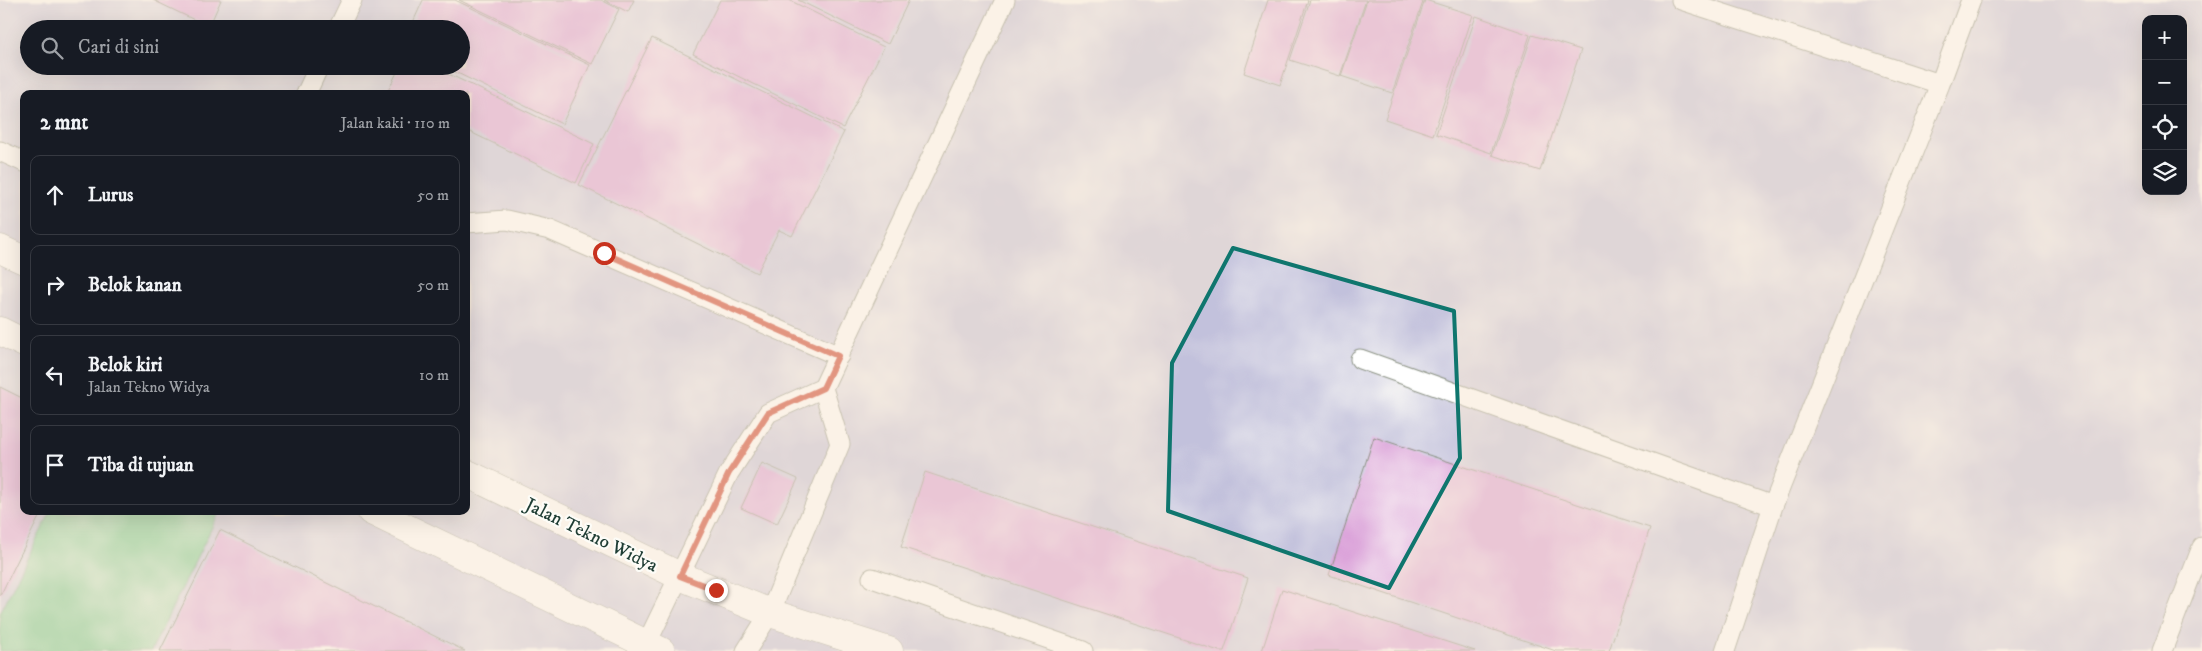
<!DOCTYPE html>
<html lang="id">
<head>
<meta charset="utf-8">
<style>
  body { margin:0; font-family:"IM FELL DW Pica",serif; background:#20242c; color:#f1f3f6 }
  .controls { position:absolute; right:15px; top:15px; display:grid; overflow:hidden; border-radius:10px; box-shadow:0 5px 20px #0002 }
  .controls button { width:45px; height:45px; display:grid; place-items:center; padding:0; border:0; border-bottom:1px solid #363941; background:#171b24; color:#f1f3f6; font:25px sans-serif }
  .stop { position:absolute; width:15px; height:15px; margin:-11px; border:4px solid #c8321e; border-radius:50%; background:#fff }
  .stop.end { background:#c8321e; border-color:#fff; box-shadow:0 1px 5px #0008 }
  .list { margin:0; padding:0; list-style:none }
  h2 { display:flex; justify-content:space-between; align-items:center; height:65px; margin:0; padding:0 20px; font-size:21px }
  h2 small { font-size:16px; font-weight:400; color:#9ea1a6 }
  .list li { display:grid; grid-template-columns:32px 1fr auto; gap:15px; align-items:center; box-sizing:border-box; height:80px; margin:0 10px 10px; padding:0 10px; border:1px solid #363941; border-radius:10px }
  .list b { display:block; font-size:19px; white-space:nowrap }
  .list p { margin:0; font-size:16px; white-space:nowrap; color:#9ea1a6 }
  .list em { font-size:16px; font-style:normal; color:#9ea1a6 }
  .icon { flex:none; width:28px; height:28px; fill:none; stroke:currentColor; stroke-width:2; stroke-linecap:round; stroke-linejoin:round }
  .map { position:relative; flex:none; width:2202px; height:651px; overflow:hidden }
  .search { position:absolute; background:#171b24; box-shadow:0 5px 20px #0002; left:20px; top:20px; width:450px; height:55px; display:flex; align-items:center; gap:12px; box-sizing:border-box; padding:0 18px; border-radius:28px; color:#9ea1a6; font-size:19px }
  .panel { position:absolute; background:#171b24; box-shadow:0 5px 20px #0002; left:20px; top:90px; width:450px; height:425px; border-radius:10px }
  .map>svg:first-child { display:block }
</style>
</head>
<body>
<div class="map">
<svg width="2202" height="651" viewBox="0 0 2202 651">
  <rect width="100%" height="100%" fill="#fdfcf7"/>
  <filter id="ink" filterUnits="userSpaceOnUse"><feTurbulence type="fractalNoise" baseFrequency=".02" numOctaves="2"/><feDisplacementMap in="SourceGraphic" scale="10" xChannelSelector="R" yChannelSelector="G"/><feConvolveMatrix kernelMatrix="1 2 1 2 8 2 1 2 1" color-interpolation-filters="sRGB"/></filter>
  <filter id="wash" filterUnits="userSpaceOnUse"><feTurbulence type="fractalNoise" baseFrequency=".0096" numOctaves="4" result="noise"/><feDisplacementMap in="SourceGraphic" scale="20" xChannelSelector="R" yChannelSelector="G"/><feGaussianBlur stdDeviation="1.12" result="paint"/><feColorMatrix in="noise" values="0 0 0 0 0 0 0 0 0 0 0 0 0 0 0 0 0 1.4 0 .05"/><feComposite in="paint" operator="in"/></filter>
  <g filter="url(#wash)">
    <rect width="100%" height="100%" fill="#f7e8d3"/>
    <path fill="#c2c1dc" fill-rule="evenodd" d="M0,0H2202V651H0ZM2146,19H2183V191H2146ZM29,29H461V66H29ZM24,94H466V511H24Z"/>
    <path fill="#76ca8e" stroke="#4a8461" d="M51,511H220L151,651H0V613Z"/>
    <g id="blocks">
      <path fill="#d99dd8" d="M153,0H221L209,27Z
        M423,0H455L590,65L562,124L443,66H461V29H410Z
        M459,0H601L619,9L592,64Z
        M604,0H634L628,12Z
        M720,0H789L884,47L843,128L693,54Z
        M798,0H909L888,44Z
        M1268,0H1308L1280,85L1244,73Z
        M1310,0H1366L1340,76L1290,60Z
        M1367,0H1418L1423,2L1392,93L1341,76Z
        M1425,0L1473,15L1433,135L1385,119Z
        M1476,16L1530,35L1491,153L1436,134Z
        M1532,35L1581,50L1540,171L1492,155Z
        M652,38L844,132L792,236L779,230L757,273L579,185Z
        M400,66H432L594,144L576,183L466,130V94L387,93Z
        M0,387L24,399V511H42L0,596Z
        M1374,437L1650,528L1609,651H1556L1329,575Z
        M762,463L798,479L777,524L741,508Z
        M925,472L1248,578L1224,651H1219L901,547Z
        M220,530L361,600L465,651H160Z
        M1282,589L1475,651H1262Z"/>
    </g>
  </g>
  <g filter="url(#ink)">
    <use href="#blocks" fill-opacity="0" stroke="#8b9284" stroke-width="1"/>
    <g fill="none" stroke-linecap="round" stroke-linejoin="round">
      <g stroke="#8b9284" stroke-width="21">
        <path id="service" d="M1681,0L1940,84
          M338,29L352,0
          M306,94L319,66
          M0,151L24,162
          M466,223L507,220L550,230L839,356
          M1360,359L1773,506
          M872,578L1083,651
          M643,651L729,473L768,413L823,388L1005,0
          M746,651L770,613L840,444L823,388
          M1725,651L1773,506L1940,84L1971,0
          M2162,651L2202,547"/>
      </g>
      <g stroke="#8b9284" stroke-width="29">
        <path id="secondary" d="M0,249L24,260
          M0,331L24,343
          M466,473L680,576L770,613L889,651
          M371,511L661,651"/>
      </g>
      <use href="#service" stroke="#fff" stroke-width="19"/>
      <use href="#secondary" stroke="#fff" stroke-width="28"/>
    </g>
  </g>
  <g fill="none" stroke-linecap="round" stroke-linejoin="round" filter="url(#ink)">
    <path stroke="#c8321e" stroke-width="6" d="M604,253L838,356L823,388L768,413L729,473L680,576L716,590"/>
  </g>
  <path d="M0 0H2202V651H0ZM1233,248L1454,311L1460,458L1389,588L1168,511L1172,363Z" fill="#f7e8d3" fill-opacity=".55" fill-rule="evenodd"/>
  <path fill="none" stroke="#0f766e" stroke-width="4" stroke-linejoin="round" d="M1233,248L1454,311L1460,458L1389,588L1168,511L1172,363Z"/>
  <g text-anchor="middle" stroke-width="4.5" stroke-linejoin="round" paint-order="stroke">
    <g font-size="19" fill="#1f3d34" stroke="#fdfcf7">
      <text transform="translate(592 534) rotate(26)" y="7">Jalan Tekno Widya</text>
    </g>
  </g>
</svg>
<div class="controls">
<button>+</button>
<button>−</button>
<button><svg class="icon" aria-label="locate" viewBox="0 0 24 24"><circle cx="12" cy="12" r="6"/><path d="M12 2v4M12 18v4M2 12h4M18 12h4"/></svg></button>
<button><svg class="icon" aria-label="layers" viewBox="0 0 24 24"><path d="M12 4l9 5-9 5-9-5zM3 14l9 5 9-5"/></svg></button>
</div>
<div class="stop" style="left:604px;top:253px"></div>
<div class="stop end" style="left:716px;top:590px"></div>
<div class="search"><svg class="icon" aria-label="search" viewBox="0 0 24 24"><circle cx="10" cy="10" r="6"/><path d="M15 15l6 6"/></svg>Cari di sini</div>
<section class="panel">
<h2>2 mnt<small>Jalan kaki · 110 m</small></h2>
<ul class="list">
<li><svg class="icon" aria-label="ahead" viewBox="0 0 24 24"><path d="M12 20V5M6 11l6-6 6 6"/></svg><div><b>Lurus</b></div><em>50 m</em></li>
<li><svg class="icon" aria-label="right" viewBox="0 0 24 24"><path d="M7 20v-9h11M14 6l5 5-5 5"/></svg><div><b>Belok kanan</b></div><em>50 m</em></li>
<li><svg class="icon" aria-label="left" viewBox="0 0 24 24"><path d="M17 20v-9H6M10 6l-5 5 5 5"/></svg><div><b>Belok kiri</b><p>Jalan Tekno Widya</p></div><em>10 m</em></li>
<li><svg class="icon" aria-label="arrive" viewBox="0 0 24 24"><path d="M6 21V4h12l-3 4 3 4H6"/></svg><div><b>Tiba di tujuan</b></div></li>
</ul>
</section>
</div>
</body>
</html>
